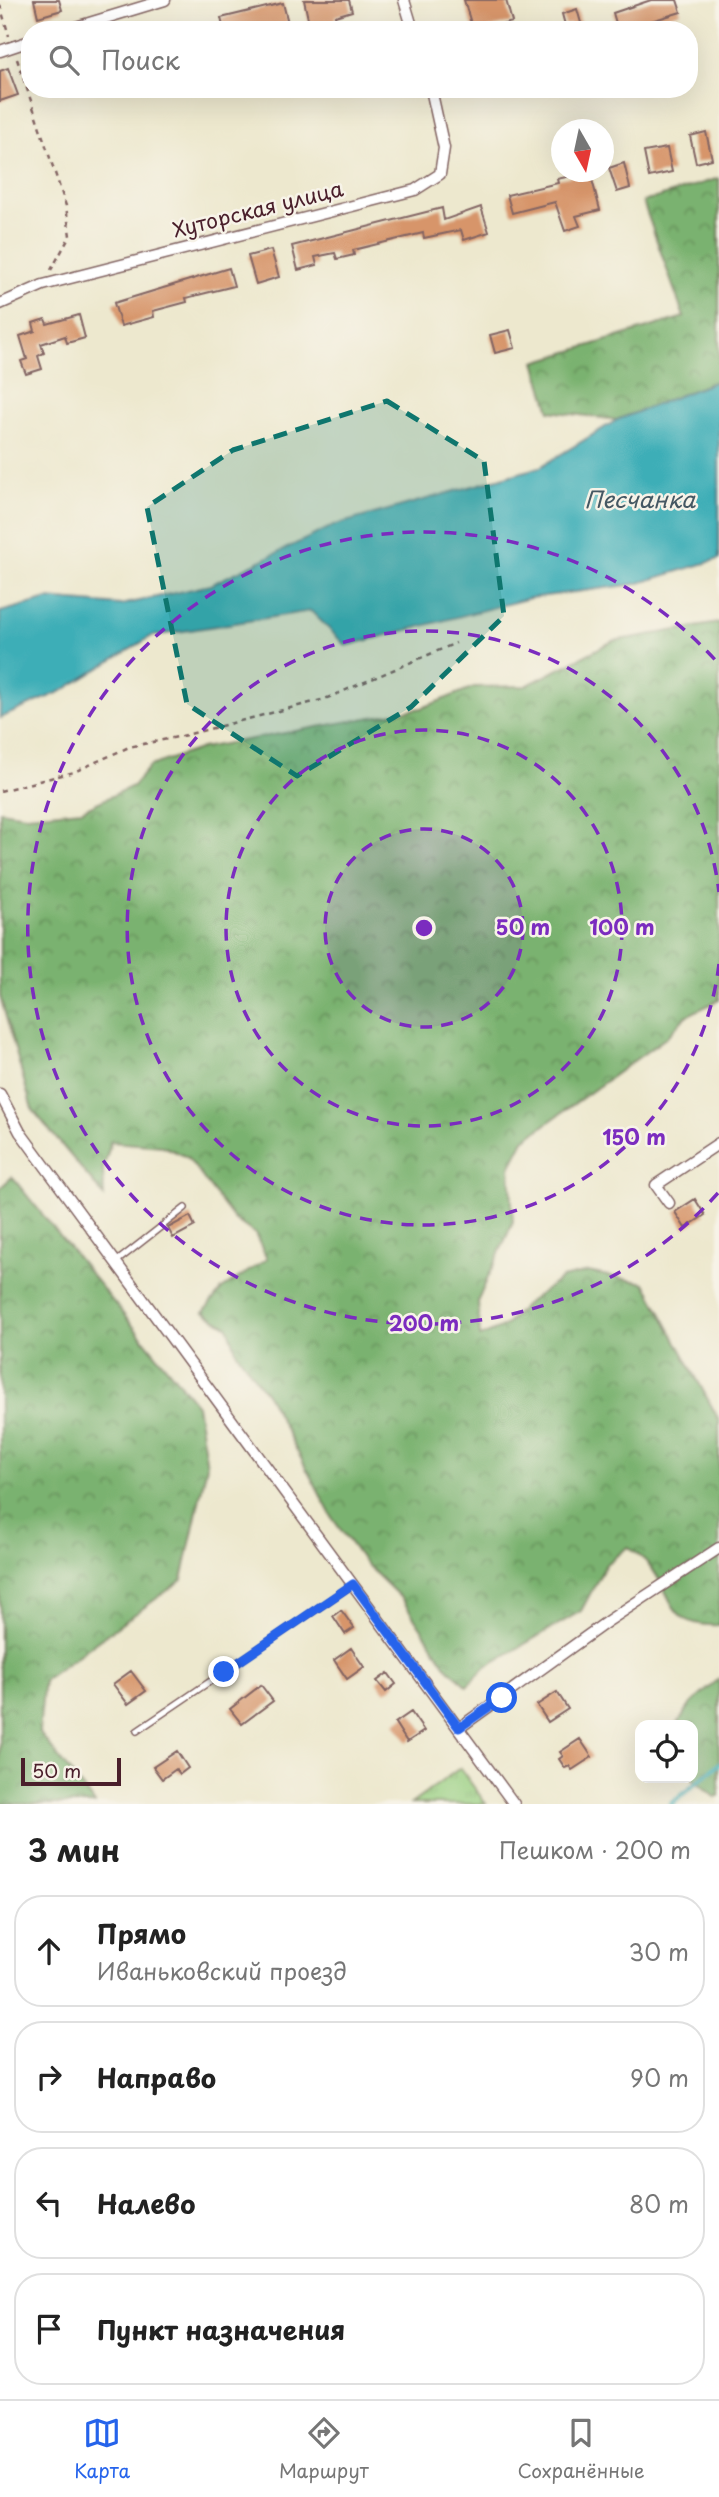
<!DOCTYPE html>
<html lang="ru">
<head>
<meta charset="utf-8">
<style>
  body { margin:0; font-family:"Playpen Sans",sans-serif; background:#f6f6f6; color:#222 }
  .controls { position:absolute; right:21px; bottom:21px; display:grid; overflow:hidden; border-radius:14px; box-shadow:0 7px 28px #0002 }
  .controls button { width:63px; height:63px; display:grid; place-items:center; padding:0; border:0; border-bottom:2px solid #e0e0e0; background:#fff; color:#222; font:35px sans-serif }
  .compass { position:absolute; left:551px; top:119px; width:63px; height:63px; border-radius:50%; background:#fff; box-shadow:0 7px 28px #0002; rotate:171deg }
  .scale { position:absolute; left:21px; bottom:18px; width:100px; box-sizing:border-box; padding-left:7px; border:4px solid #4a1f2b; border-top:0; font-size:19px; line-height:24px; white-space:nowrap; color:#4a1f2b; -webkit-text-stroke:5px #f7f3e8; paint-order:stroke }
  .stop { position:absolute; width:21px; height:21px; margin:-16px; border:5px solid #2563eb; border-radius:50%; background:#fff }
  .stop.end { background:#2563eb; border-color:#fff; box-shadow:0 2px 7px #0008 }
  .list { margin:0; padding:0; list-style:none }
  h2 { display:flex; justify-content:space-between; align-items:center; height:91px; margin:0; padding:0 28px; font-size:30px }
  h2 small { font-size:23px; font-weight:400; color:#767676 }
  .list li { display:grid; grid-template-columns:46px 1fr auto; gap:21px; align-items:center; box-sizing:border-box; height:112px; margin:0 14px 14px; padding:0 14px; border:2px solid #e0e0e0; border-radius:28px }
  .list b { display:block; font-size:26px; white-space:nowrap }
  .list p { margin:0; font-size:23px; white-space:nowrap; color:#767676 }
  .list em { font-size:23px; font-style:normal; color:#767676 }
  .icon { flex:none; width:38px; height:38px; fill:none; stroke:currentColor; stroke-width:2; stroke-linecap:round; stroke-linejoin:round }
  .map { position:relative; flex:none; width:719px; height:1804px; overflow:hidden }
  .search { position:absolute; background:#fff; box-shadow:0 7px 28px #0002; left:21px; right:21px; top:21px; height:77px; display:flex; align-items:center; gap:18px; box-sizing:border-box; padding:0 24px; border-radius:28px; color:#767676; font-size:26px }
  .sheet { height:595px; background:#fff }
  nav { display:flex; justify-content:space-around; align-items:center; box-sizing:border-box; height:98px; border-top:2px solid #e0e0e0; background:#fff; font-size:19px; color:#767676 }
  nav a { display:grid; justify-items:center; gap:4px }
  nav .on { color:#2563eb }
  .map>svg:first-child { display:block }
</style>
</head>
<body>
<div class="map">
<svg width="719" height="1804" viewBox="0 0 719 1804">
  <defs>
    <pattern id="grass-tufts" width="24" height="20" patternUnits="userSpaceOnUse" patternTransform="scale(1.75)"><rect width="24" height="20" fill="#98cf81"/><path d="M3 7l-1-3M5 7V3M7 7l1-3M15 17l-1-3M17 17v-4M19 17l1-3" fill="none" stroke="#84b170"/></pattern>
    <pattern id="forest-crowns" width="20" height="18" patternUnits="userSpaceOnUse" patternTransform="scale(1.75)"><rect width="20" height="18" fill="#7ab26f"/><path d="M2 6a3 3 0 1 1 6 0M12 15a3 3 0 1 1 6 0" fill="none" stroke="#66905b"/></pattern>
  </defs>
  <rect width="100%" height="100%" fill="#f7f3e8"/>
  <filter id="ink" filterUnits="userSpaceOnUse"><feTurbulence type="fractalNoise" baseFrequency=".0143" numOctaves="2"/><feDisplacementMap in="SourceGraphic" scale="14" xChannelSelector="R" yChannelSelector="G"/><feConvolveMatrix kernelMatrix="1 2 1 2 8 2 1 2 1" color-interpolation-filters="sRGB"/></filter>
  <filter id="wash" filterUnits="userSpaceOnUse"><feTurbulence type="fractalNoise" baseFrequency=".00686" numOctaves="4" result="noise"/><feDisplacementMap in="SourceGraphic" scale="28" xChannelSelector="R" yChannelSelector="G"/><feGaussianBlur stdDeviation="1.57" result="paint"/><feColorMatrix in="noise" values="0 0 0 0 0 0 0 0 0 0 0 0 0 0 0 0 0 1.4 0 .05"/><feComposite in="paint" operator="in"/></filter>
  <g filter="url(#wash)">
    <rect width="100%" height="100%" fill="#ede8ce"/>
    <path fill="url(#grass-tufts)" stroke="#717756" stroke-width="2" d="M460,1768L486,1804H411Z"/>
    <path fill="url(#forest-crowns)" stroke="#62684d" stroke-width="2" d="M719,178V380L617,420L550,411L535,362L684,317L643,202Z
      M719,623V1000L686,1016L667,1037L524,1140L510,1167L513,1222L478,1300L480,1337L505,1326L526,1304L562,1278L588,1272L645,1283L719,1420V1625C666,1628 675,1595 649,1565C644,1558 635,1553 628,1547L606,1564L581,1611L487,1666L467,1686L447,1667L402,1599L364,1562L333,1519L268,1396L237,1353L228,1327L204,1312L222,1289L267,1259L255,1234L234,1219L187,1157L163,1146L111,1142L103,1169L104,1196L32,1109L0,996V811L26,815L82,810L133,786L150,766L202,748L422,708L474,687L526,686L613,641Z
      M12,1177L197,1405L207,1465L182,1580L44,1680L39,1732L95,1804H0V1188Z
      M719,1679V1796L715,1797L692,1778L693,1725H677L691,1704Z"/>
    <path fill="#3daeb7" stroke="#446671" stroke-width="2" d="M719,380V559L636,584L530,598L346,646L311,611L152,636L62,691L0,718V612L48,599L121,605L210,585L335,525L540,467L617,420Z"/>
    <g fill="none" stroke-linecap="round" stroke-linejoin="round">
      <path stroke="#3daeb7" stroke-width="4.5" d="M671,1804L719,1764"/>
    </g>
    <g id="blocks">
      <path fill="#d7956b" d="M34,0H59L62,10L38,17Z
        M304,0H349L352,11L335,16L336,22L310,28Z
        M464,0H506L512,22L483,30H473Z
        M651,0H677L681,12L648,22L651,30H618L613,13Z
        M283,3L289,27L276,30H224L221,18Z
        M577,9L583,30H572L570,24L565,25L562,14Z
        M8,68L18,95L0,101V71Z
        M706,132L712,159L696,163L690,136Z
        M667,148L672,172L649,177L644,152Z
        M624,163L630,188L617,192L609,168Z
        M590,172L600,210L576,216L580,226L565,231L555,202L512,213L507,195L558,183L557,179Z
        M481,207L489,232L464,240L461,230L424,238L423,233L353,250L354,255L337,259L335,253L315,257L317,265L298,270L292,246L442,208L444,220Z
        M271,250L279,277L256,284L248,256Z
        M229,268L234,286L186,298L187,302L153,311L154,317L121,326L114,303Z
        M79,315L85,338L67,343L65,336L41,344L44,353L38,356L42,369L26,374L21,361L27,359L20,336L35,331L33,323L45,319L47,324Z
        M510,330L515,348L495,353L490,335Z
        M695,1199L705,1215L685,1228L675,1212Z
        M190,1216L195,1226L173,1238L168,1228Z
        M341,1610L354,1628L345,1634L333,1616Z
        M351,1648L364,1667L347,1679L334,1660Z
        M131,1671L146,1691L128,1704L113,1684Z
        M388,1673L396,1684L386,1692L377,1681Z
        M261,1685L273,1701L242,1724L230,1709Z
        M557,1692L568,1709L548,1722L537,1705Z
        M411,1712L424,1731L407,1742L395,1723Z
        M580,1739L592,1757L572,1770L569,1766L565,1768L559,1759L563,1756L560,1752Z
        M177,1751L188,1768L180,1774L176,1769L162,1779L153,1767Z"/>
    </g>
  </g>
  <g filter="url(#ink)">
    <use href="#blocks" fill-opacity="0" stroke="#836564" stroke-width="2"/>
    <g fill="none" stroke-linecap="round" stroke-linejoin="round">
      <g stroke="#836564" stroke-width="8">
        <path id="lane" d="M116,1262L185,1208
          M137,1731L352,1585"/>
      </g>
      <g stroke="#836564" stroke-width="13">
        <path id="street" d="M404,0L413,30
          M66,30L165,0
          M0,51L30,41
          M0,304L43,285L415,190L440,174L444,148L431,89
          M0,1094L20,1132L514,1804
          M669,1203L656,1185L719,1143
          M459,1728L608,1621L719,1548"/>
      </g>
      <path stroke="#836564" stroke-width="2.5" stroke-dasharray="5 5" stroke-linecap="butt" d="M0,5L9,36
        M17,59L66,206L70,236L51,270
        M0,791L74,772L129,747L182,736L325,699L456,643"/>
      <use href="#lane" stroke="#fff" stroke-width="5"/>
      <use href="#street" stroke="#fff" stroke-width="10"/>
    </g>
  </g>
  <g fill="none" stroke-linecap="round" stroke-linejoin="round" filter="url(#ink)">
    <path stroke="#2563eb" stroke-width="9" d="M224,1672L353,1584L459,1728L502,1698"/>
  </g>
  <path fill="#0f766e" fill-opacity="0.2" stroke="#0f766e" stroke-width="5" stroke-dasharray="14 9" stroke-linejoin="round" d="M387,401L484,461L504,616L411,707L297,776L187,704L147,507L233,450Z"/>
  <circle cx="424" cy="928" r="99" fill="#7b2cbf" fill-opacity=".12"/>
  <g fill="none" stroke="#7b2cbf" stroke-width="3.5" stroke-dasharray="12 9">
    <circle cx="424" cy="928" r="99"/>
    <circle cx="424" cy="928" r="198"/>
    <path d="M719 964A297 297 0 1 1 719 892"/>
    <path d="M718 1193A396 396 0 1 1 718 663"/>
  </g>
  <g text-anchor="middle" stroke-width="5" stroke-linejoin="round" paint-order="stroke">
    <g font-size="21" fill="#4a1f2b" stroke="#f7f3e8">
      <text transform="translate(258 210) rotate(-14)" y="7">Хуторская улица</text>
    </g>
    <g font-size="23" font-style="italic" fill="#455863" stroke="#f7f3e8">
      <text x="640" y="508">Песчанка</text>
    </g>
  </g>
  <circle cx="424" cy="928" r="10" fill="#7b2cbf" stroke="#f7f3e8" stroke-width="3.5"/>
  <g font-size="21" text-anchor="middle" font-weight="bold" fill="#7b2cbf" stroke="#f7f3e8" stroke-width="5" stroke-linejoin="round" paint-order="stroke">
    <text x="523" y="935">50 m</text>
    <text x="622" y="935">100 m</text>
    <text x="634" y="1145">150 m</text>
    <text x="424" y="1331">200 m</text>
  </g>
</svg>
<div class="controls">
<button><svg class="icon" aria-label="locate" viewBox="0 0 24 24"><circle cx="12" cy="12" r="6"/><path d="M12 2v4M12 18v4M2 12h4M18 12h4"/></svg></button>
</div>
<svg class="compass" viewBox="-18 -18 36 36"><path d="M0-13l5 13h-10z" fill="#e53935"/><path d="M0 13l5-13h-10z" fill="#767676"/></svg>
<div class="scale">50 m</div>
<div class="stop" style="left:502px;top:1698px"></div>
<div class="stop end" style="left:224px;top:1672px"></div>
<div class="search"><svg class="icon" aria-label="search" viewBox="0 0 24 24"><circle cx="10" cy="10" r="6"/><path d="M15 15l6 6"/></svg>Поиск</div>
</div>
<section class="sheet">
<h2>3 мин<small>Пешком · 200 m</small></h2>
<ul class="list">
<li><svg class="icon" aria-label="ahead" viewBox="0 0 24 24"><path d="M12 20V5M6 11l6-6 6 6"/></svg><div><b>Прямо</b><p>Иваньковский проезд</p></div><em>30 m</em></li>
<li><svg class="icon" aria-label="right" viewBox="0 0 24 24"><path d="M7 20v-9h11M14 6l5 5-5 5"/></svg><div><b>Направо</b></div><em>90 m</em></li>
<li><svg class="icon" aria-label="left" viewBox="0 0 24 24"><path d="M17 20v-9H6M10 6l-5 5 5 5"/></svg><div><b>Налево</b></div><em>80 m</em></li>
<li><svg class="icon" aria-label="arrive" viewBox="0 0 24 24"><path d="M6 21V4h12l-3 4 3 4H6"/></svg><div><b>Пункт назначения</b></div></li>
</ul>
</section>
<nav>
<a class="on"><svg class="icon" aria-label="map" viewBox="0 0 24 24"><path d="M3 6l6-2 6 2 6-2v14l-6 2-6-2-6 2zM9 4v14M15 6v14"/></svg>Карта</a>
<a><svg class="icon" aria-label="directions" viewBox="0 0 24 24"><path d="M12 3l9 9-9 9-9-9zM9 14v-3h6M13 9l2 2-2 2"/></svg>Маршрут</a>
<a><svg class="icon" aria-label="saved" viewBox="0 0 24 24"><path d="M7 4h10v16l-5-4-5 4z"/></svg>Сохранённые</a>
</nav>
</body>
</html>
